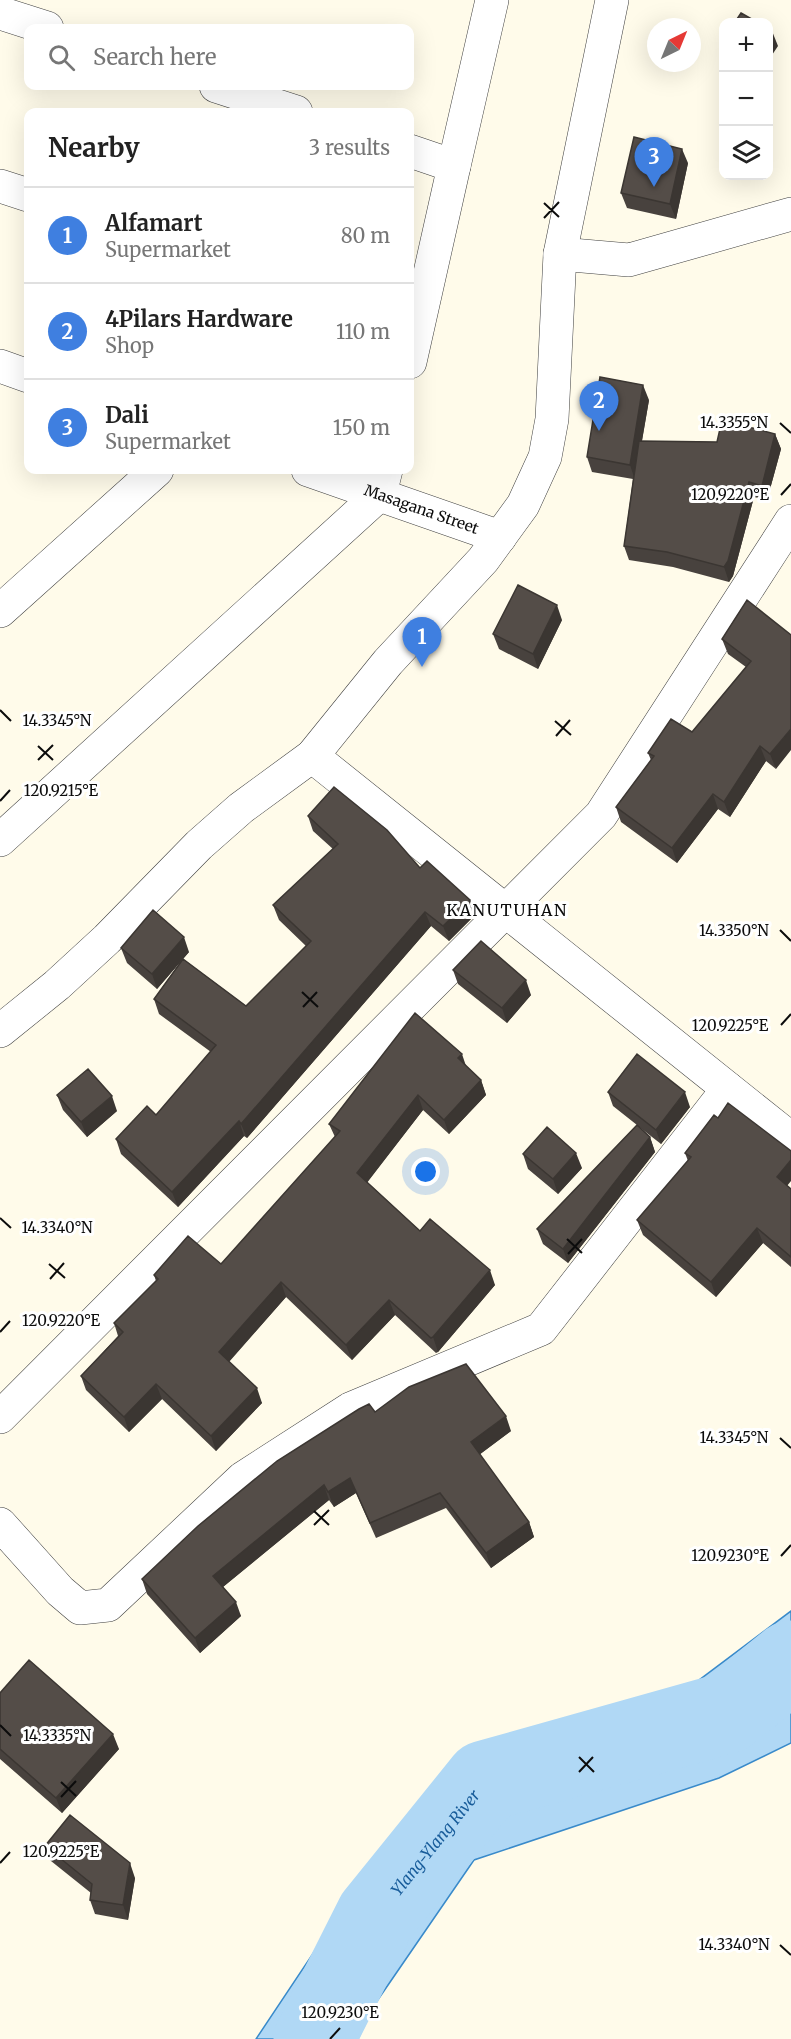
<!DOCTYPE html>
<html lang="en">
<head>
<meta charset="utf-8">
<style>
  body { margin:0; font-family:Merriweather,serif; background:#f6f6f6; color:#222 }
  .controls { position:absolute; right:18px; top:18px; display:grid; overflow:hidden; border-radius:12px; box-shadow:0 6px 24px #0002 }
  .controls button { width:54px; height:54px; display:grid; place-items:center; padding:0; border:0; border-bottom:2px solid #e0e0e0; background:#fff; color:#222; font:30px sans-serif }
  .compass { position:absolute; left:647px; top:18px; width:54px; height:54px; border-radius:50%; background:#fff; box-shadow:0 6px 24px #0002; rotate:43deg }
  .you { position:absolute; left:426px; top:1172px; width:21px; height:21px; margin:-15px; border:4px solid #fff; border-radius:50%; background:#1a73e8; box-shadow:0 0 0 9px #1a73e833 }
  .badge { display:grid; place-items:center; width:39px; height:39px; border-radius:50%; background:#1a73e8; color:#fff; font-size:20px; font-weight:700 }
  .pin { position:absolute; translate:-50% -50px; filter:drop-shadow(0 2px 3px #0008) }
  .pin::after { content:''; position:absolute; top:32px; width:21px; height:18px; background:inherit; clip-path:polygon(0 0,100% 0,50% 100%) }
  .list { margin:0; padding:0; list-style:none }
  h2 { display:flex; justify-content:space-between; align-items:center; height:78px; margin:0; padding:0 24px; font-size:26px }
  h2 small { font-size:20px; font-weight:400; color:#767676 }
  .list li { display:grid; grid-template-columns:39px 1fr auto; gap:18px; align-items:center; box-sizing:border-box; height:96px; padding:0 24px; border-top:2px solid #e0e0e0 }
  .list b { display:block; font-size:22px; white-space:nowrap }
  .list p { margin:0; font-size:20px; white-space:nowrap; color:#767676 }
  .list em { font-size:20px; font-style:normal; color:#767676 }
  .icon { flex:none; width:33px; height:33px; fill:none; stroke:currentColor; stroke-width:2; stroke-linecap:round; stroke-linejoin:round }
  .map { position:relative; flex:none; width:791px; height:2039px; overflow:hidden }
  .search { position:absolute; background:#fff; box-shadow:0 6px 24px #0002; left:24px; top:24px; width:390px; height:66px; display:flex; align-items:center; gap:15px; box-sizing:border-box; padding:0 21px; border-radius:12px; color:#767676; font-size:22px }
  .panel { position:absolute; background:#fff; box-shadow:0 6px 24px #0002; left:24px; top:108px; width:390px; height:366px; border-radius:12px }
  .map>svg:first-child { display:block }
</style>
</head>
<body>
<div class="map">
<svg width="791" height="2039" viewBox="0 0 791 2039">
  <rect width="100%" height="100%" fill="#fffbea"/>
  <path fill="#b0d8f5" stroke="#398aca" stroke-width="1.5" d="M791,1611V1743L719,1778L474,1860L375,2004L358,2039H256L378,1856L512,1792L639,1725Z"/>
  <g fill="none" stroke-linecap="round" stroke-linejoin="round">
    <path stroke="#b0d8f5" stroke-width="81" id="s1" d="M314,2039L376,1916L485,1781L727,1713L791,1661"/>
    <g stroke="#3f3f3f" stroke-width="34">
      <g id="minor">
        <path d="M0,13L47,28"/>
        <path d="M216,86L296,112"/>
        <path d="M410,151L454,166L410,362"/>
        <path d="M454,166L492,0"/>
        <path d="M0,186L28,195"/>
        <path d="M560,254L629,260L791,214"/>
        <path d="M0,366L28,376"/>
        <path id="s2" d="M308,470L500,537"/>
        <path d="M0,611L157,470"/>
        <path d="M312,756L791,1139"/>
        <path d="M0,840L380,494L386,470"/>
        <path d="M0,1031L57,985L107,939L199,845L241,808L312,756L388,662L483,560L523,505L545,457L552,419L560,254L612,0"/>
        <path d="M0,1417L601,815L791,521"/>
        <path d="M0,1524L60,1591L80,1608L108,1605L243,1478L350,1409L541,1329L728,1089"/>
      </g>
    </g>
    <use href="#minor" stroke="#fff" stroke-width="33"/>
  </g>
  <path fill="#48423e" d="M688,163L676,219L627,208L621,193Z
    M649,400L642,441L717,442L775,434L781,449L767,500L754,497L733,576L729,582L673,567L629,560L624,546L633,479L592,472L587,457Z
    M747,600L776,769L766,761L730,817L718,809L677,863L621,822L616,807L651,760L648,753L692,732L746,667L728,654L722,639Z
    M562,620L538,669L499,649L493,634Z
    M308,816L420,868L470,900L475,915L449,941L431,926L247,1138L244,1136L178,1207L121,1154L116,1139L156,1115L211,1052L159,1014L154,999L182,960L157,989L127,963L121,948L189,952L183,959L246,1006L306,946L279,920L273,905L333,849L313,831Z
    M453,970L531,995L507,1023L458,984Z
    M466,1067L481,1080L486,1095L449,1134L423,1110L367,1182L420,1231L495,1285L438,1352L436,1353L395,1315L352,1360L286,1297L229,1362L262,1403L216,1451L162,1399L129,1432L86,1390L81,1376L118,1336L114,1323L156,1281L154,1275L221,1264L335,1137L329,1124Z
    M608,1092L690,1107L661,1144L638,1126L650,1137L655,1152L568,1263L543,1244L537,1229L637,1125L613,1106Z
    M57,1095L117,1111L87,1137L63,1110Z
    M685,1153L787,1186L791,1189V1267L763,1243L716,1297L643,1235L637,1220L688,1161Z
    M523,1154L582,1168L558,1194L528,1169Z
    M375,1412L511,1431L479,1455L529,1522L534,1537L491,1568L446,1508L376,1538L356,1493L334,1507L329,1500L223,1587L241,1616L200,1653L147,1594L142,1579Z
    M0,1693L119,1749L62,1813L0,1759Z
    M45,1846L135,1878L128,1920L95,1914L90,1900L91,1893L51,1861Z"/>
  <path fill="#3b3632" d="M772,31L778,46L768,61V37Z
    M682,149L688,163L676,219L670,204Z
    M643,385L649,400L635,480L630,465Z
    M775,434L781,449L767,500L762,486Z
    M749,482L754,497L733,576L729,582L724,567Z
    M557,605L562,620L538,669L533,654Z
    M791,729V750L776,769L770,754Z
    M760,746L766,761L730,817L724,802Z
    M713,794L718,809L677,863L672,848Z
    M470,900L475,915L449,941L443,926Z
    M425,912L431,926L247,1138L241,1124Z
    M184,937L189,952L157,989L152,974Z
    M526,980L531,995L507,1023L502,1008Z
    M462,1054L467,1069L458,1058Z
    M481,1080L486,1095L449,1134L444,1120Z
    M685,1092L690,1107L661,1144L656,1130Z
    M418,1095L423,1110L363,1188L357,1173Z
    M112,1096L117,1111L87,1137L81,1122Z
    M239,1121L244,1136L178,1207L172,1192Z
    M650,1137L655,1152L568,1263L563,1249Z
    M576,1153L582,1168L558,1194L553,1179Z
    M791,1160V1181L782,1192L777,1177Z
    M757,1228L763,1243L716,1297L711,1282Z
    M490,1270L495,1285L438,1352L433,1337Z
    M281,1282L286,1297L224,1367L219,1352Z
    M389,1300L395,1315L352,1360L346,1345Z
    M156,1384L162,1399L129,1432L124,1417Z
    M257,1388L262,1403L216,1451L211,1436Z
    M506,1416L511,1431L476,1457L471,1442Z
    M350,1478L356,1493L334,1507L328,1492Z
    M324,1485L329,1500L218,1591L213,1576Z
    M529,1522L534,1537L491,1568L486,1553Z
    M236,1602L241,1616L200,1653L195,1638Z
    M113,1734L119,1749L62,1813L56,1798Z
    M130,1863L135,1878L128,1920L123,1905Z"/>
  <path fill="#544d48" stroke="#3b3632" stroke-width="1.5" d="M741,13L757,22H735Z
    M768,29L772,31L768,37Z
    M723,42V50L720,48Z
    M634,137L682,149L670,204L621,193Z
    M600,377L643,385L630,465L587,457Z
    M722,420L775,434L762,486L749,482L728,561L724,567L667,552L624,546L639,441L717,442Z
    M518,585L557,605L533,654L493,634Z
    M747,600L791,635V729L770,754L760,746L724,802L713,794L672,848L616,807L654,756L648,753L671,719L692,732L751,661L722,639Z
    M334,787L387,830L420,868L427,861L470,900L443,926L425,912L241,1124L239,1121L172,1192L116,1139L147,1106L156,1115L216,1045L154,999L183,959L246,1006L311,941L273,905L338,844L308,816Z
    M153,910L184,937L152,974L121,948Z
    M481,941L526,980L502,1008L453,970Z
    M415,1013L462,1054L458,1058L481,1080L444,1120L418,1095L357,1173L420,1231L430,1219L490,1270L433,1337L431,1338L389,1300L346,1345L281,1282L219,1352L257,1388L211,1436L156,1384L124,1417L81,1376L123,1332L114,1323L158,1279L154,1275L188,1236L221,1264L340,1131L329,1124Z
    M637,1054L685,1092L656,1130L608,1092Z
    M88,1069L112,1096L81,1122L57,1095Z
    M728,1103L791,1151V1160L777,1177L791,1189V1257L757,1228L711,1282L637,1220L691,1157L685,1153L714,1115L718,1118Z
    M637,1125L650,1137L563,1249L537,1229Z
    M547,1127L576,1153L553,1179L523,1154Z
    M466,1364L506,1416L471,1442L529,1522L486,1553L440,1493L370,1523L350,1478L328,1492L324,1485L213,1576L236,1602L195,1638L142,1579L198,1526L277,1461L359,1409L369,1404L375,1412L409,1387Z
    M29,1660L113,1734L56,1798L0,1749V1693Z
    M70,1815L130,1863L123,1905L90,1900L92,1884L45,1846Z"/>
  <path fill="none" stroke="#0c0c0c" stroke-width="2" d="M544,203L559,217M544,218L559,202M780,423L791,433M781,495L791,484M0,710L11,721M555,721L571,735M556,736L570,720M38,746L53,760M38,760L53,745M0,801L10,790M780,930L791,941M302,992L318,1007M303,1007L317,992M781,1025L791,1014M0,1218L11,1228M567,1239L582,1253M568,1254L582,1239M49,1264L65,1278M50,1279L64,1263M0,1332L10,1321M780,1438L791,1448M314,1511L329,1525M314,1525L329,1510M781,1556L791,1545M0,1725L11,1736M579,1757L594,1772M579,1772L593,1757M61,1782L76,1796M61,1797L76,1781M0,1863L10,1852M780,1945L791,1955M330,2039L340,2028"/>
  <g text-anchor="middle" stroke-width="6" stroke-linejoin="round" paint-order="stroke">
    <g font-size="15" fill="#0c0c0c" stroke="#fff">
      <text dy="5" stroke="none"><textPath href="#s2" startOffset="120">Masagana Street</textPath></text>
    </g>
    <g font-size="16" letter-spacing="1.5" fill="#0c0c0c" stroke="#fff">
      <text x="507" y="916">KANUTUHAN</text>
    </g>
    <g font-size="16" font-style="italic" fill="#185c9a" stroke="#fff">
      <text dy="6" stroke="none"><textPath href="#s1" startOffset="232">Ylang-Ylang River</textPath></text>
    </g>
  </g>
  <g font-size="15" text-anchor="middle" fill="#0c0c0c" stroke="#fff" stroke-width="6" stroke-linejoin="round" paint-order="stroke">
    <text x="734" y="428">14.3355°N</text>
    <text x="730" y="500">120.9220°E</text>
    <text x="57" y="726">14.3345°N</text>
    <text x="61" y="796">120.9215°E</text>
    <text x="734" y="936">14.3350°N</text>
    <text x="730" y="1031">120.9225°E</text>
    <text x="57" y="1233">14.3340°N</text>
    <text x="61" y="1326">120.9220°E</text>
    <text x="734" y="1443">14.3345°N</text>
    <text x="730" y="1561">120.9230°E</text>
    <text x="57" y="1741">14.3335°N</text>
    <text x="61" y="1857">120.9225°E</text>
    <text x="734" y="1950">14.3340°N</text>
    <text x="340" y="2018">120.9230°E</text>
  </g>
</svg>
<div class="controls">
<button>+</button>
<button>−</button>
<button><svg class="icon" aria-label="layers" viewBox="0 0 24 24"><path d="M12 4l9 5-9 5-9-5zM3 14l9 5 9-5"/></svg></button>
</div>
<svg class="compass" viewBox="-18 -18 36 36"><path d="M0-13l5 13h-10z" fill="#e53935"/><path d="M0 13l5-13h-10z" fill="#767676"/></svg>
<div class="you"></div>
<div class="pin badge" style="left:422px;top:667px;background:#3f7fe0">1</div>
<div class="pin badge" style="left:599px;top:431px;background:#3f7fe0">2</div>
<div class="pin badge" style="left:654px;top:187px;background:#3f7fe0">3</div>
<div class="search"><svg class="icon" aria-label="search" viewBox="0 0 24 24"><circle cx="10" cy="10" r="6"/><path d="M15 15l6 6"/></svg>Search here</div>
<section class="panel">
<h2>Nearby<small>3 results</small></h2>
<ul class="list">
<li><span class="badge" style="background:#3f7fe0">1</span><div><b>Alfamart</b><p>Supermarket</p></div><em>80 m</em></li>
<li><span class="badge" style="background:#3f7fe0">2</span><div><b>4Pilars Hardware</b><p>Shop</p></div><em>110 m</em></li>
<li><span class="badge" style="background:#3f7fe0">3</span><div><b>Dali</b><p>Supermarket</p></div><em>150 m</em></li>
</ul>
</section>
</div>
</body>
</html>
